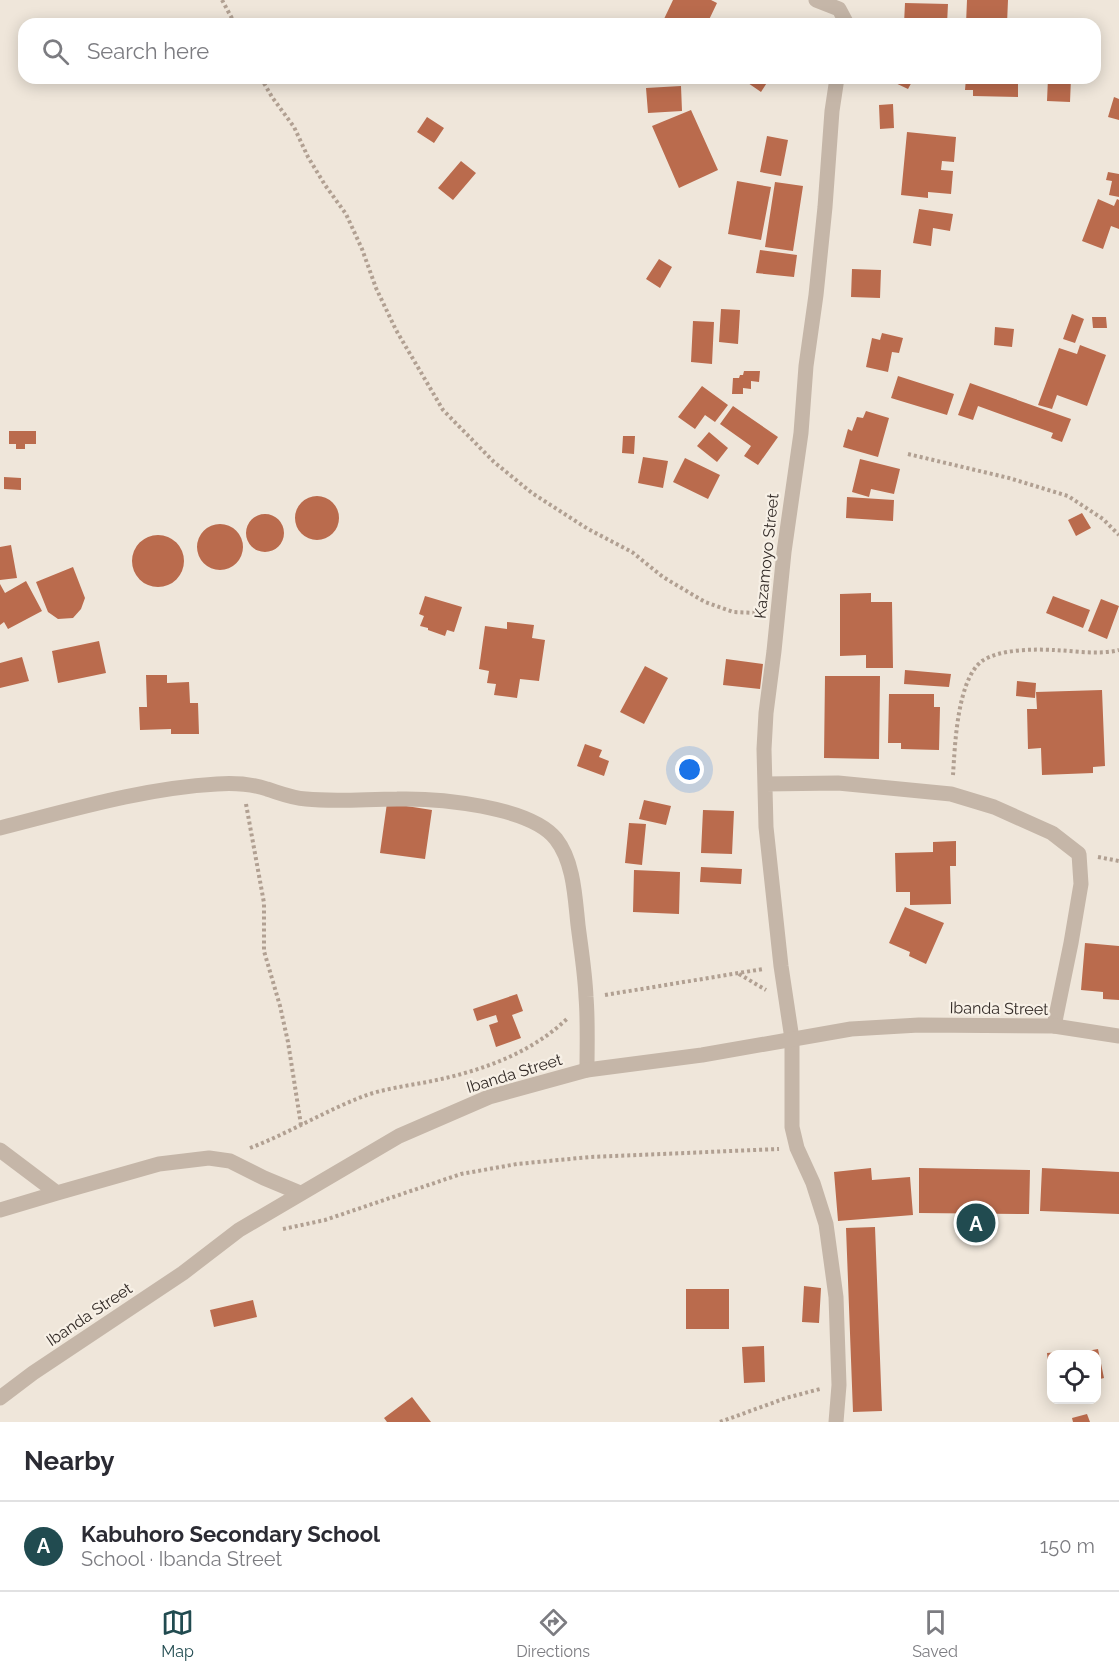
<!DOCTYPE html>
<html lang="en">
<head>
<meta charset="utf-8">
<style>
  body { margin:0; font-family:Raleway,sans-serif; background:#f7f7f7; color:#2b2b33 }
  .controls { position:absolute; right:18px; bottom:18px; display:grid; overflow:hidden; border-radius:12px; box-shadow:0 3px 15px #0003 }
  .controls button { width:54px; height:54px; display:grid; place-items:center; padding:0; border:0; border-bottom:2px solid #e1e1e2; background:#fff; color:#2b2b33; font:30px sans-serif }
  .you { position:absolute; left:690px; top:770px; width:21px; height:21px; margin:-15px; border:4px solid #fff; border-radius:50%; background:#1a73e8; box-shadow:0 0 0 9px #1a73e833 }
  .badge { display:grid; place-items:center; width:39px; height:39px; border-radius:50%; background:#214b50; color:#fff; font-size:20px; font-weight:700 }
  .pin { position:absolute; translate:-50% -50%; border:3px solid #fff; box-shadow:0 2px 6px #0006 }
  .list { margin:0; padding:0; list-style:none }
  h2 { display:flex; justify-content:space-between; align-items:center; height:78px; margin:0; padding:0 24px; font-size:26px }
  h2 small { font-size:20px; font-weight:400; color:#7c7c81 }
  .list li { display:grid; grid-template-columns:39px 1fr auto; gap:18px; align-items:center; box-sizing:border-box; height:90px; padding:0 24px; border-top:2px solid #e1e1e2 }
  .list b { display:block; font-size:22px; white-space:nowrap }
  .list p { margin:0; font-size:20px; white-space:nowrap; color:#7c7c81 }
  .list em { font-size:20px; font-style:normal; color:#7c7c81 }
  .icon { flex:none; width:33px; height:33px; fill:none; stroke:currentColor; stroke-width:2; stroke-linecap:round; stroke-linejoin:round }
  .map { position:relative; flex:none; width:1119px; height:1422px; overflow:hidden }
  .search { position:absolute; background:#fff; box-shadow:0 3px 15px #0003; left:18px; right:18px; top:18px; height:66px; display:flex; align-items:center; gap:15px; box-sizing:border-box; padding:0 21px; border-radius:18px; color:#7c7c81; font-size:22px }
  .sheet { height:168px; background:#fff }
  nav { display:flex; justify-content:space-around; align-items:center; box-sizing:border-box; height:84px; border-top:2px solid #e1e1e2; background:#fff; font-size:16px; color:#7c7c81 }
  nav a { display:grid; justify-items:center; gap:3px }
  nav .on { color:#214b50 }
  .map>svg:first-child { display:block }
</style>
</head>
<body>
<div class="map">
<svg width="1119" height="1422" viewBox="0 0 1119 1422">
  <rect width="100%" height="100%" fill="#efe6da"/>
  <path fill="#ba6b4d" d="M673,0H711L717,3L707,24H675L664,19Z
    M967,0H1008L1007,24H966Z
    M905,3L948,4L947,24H904Z
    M751,78H763L768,81L761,92L748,83Z
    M890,78H914L908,89L889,80Z
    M966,78H1018V97L973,96V90H965Z
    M1048,78H1071L1070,102L1047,101Z
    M681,86L682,111L648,113L646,88Z
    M1114,97L1119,99V120L1108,117Z
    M893,104L894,128L880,129L879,105Z
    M691,110L718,170L679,188L652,126Z
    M427,117L444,128L434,143L417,132Z
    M907,132L956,137L954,162L942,161L941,170L953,171L951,194L928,192V198L901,195Z
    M767,136L788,140L781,176L760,172Z
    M461,161L476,173L453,200L438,188Z
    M1108,172L1119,174V197L1109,195L1112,181L1106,180Z
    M737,181L771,187L761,240L728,234Z
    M775,182L803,186L793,251L765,247Z
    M1098,199L1114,206L1117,199L1119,200V229L1111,226L1103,249L1082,241Z
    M919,209L953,214L950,231L933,228L931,246L913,243Z
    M760,250L797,255L794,277L756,273Z
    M659,259L672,267L660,288L646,279Z
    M852,269L881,270L880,298L851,297Z
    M721,309L740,310L738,344L719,342Z
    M1072,314L1084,319L1075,343L1063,339Z
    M1092,317H1106L1107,328H1093Z
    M693,321L714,322L712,364L691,362Z
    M995,327L1014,329L1012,347L994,345Z
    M882,333L903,338L899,353L892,352L888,372L866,367L872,338L880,340Z
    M1080,345L1106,355L1087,406L1057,395L1052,409L1038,405L1059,348L1077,354Z
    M744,371H760L759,382L751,381V389L743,388V394H732L733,378H739L740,375H743Z
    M898,376L954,394L947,415L891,398Z
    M970,383L1071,419L1062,442L1051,438L1053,433L978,406L973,420L958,415Z
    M702,386L728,405L715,422L705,415L695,429L678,417Z
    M733,406L778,437L758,465L744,456L751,446L720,424Z
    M866,411L889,418L878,457L843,447L848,429L852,431L857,417L863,418Z
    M9,431H36V444H25V449H16V444H9Z
    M709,432L728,448L717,462L697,446Z
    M623,436H635L634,454L622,453Z
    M643,457L668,461L663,488L638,483Z
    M685,458L720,475L708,499L673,482Z
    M860,459L900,469L894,494L871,489L869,497L852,492Z
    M4,477L21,478V490L4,489Z
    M295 518a22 22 0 1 1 44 0a22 22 0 1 1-44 0Z
    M847,497L894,500L893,521L846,518Z
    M1082,513L1091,528L1076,536L1068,520Z
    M246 533a19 19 0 1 1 38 0a19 19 0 1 1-38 0Z
    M197 547a23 23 0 1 1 46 0a23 23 0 1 1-46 0Z
    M132 561a26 26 0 1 1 52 0a26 26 0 1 1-52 0Z
    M11,545L17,578L0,580V547Z
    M73,567L85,598L81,609L73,618L58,619L48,612L36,582Z
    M26,581L42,611L8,629L4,622L0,625V584L5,593Z
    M871,593V602H892L893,668H866V655L840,656V594Z
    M425,596L462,607L454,632L447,630L445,636L428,630V628L420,626L424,616L419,614Z
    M1053,596L1090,610L1083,628L1046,613Z
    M1101,599L1119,606L1107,639L1088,631Z
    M507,622L534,625L532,638L545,640L539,681L520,679L517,698L494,695L496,684L487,683L489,671L479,669L485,626L507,629Z
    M99,641L106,673L58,683L52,651Z
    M22,657L29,681L0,688V663Z
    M726,659L763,664L760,689L723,685Z
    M645,666L668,678L644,724L620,712Z
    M905,670L951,674L949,687L904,684Z
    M146,675H167V683L189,682L190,703H198L199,734H171V729L140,730L139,707H147Z
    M825,676H880L879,759L824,758Z
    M1017,681L1036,683L1035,698L1016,696Z
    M1102,690L1105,766L1093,767V773L1042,775L1041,748L1028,749L1027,709H1037L1036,692Z
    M889,694H934V707H940L939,750L901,749V743H888Z
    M585,744L602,750L599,757L609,761L604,776L577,766Z
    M644,800L671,806L666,825L639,819Z
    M387,803L432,810L425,859L380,853Z
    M703,810L734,811L732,854L701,853Z
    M629,823L646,824L642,865L625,863Z
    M956,841V866H950L951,904L910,905V892H896L895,853L933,852V842Z
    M701,867L742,869L741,884L700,882Z
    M634,870L680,872L679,914L633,912Z
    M905,907L944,923L926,964L909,956L910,952L889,943Z
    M1085,943L1119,946V1000L1103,999V992L1081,990Z
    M517,994L523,1011L512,1015L521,1038L496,1047L489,1025L498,1022L496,1015L477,1021L473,1009Z
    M871,1168L872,1180L910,1177L913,1215L838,1221L834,1172Z
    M919,1168L1030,1170L1029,1214L919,1213Z
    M1042,1168L1119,1172V1214L1040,1211Z
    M875,1227L882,1411L853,1412L846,1228Z
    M804,1286L821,1288L819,1323L802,1322Z
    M686,1289H729V1329H686Z
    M253,1300L257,1317L214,1327L210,1310Z
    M764,1346L765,1382L744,1383L742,1347Z
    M1098,1349L1104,1378L1096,1380V1354H1088L1087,1351Z
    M1071,1351V1354H1052V1381L1050,1382L1047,1353Z
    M412,1397L431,1422H387L384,1418Z
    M1087,1414L1090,1422H1073L1072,1418Z"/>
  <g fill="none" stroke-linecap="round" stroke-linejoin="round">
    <path stroke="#b1a092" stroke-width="4" stroke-dasharray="3 3" stroke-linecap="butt" d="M222,0L235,24
      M261,78L272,97L294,127L308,157L325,185L346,214L362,249L376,288L396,330L443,410L494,462L532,493L588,529L632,552L663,577L705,602L733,612L758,613
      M908,454L1009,478L1068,496L1103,519L1119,535
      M953,775C955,745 957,680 982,661C1000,649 1034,649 1054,650C1075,651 1099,655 1119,650
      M246,804L264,903V951L280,1006L288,1042L301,1125
      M1098,857L1119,861
      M739,974L766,990
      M605,995L763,969
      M250,1148C289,1133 325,1111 364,1096C383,1089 406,1086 427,1082C478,1072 529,1055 568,1018
      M283,1229L325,1220L461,1174L517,1164L590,1157L779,1149
      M720,1422L786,1398L820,1389"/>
    <path stroke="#c5b6a8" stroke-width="15" d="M816,0L839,9L847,24
      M765,784L838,783L951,794L994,807L1052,833L1079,854L1081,884L1071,943L1054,1026
      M0,828C71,810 144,788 217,784C233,783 252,784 267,789C280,793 292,798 306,799C336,802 366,799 397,799C437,798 530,806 556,839C574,862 575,898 578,925C581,949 585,973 586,997C588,1021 587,1046 587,1070
      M0,1150L57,1193
      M0,1210L57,1193L159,1164L209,1158L230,1161L264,1178L300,1193
      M836,1422L839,1385L836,1297L826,1224L813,1183L797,1148L792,1127V1039L781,966L766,827L764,749L766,713L774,651L784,552L801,433L806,366L816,295L825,207L832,111L837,78"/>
    <path stroke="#c5b6a8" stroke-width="15" d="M0,1398L33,1373L183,1273L239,1230L399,1136L489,1097L587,1070L702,1055L851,1029L919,1025L1054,1026L1119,1036"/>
  </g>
  <g text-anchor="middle" stroke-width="4.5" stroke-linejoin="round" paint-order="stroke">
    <g font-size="16" fill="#332b27" stroke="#f7f0e6">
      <text transform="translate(766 556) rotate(-84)" y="6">Kazamoyo Street</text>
      <text transform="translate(999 1008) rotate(1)" y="6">Ibanda Street</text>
      <text transform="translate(514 1073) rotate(-17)" y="6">Ibanda Street</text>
      <text transform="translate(89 1314) rotate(-34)" y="6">Ibanda Street</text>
    </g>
  </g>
</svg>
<div class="controls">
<button><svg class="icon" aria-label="locate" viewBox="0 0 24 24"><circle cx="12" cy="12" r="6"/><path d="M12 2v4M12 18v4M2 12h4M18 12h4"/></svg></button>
</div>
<div class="you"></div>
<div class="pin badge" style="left:976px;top:1223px">A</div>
<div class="search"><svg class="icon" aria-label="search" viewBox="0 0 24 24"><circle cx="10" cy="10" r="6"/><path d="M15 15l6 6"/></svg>Search here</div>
</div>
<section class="sheet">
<h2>Nearby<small></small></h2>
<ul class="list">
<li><span class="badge">A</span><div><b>Kabuhoro Secondary School</b><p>School · Ibanda Street</p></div><em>150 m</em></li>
</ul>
</section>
<nav>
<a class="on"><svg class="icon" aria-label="map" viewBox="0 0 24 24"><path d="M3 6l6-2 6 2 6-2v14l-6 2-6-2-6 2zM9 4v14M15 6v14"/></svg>Map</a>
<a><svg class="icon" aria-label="directions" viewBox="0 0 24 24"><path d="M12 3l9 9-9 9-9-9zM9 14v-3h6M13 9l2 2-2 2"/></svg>Directions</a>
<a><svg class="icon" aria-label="saved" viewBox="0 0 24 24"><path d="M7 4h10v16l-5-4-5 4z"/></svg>Saved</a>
</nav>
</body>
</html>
